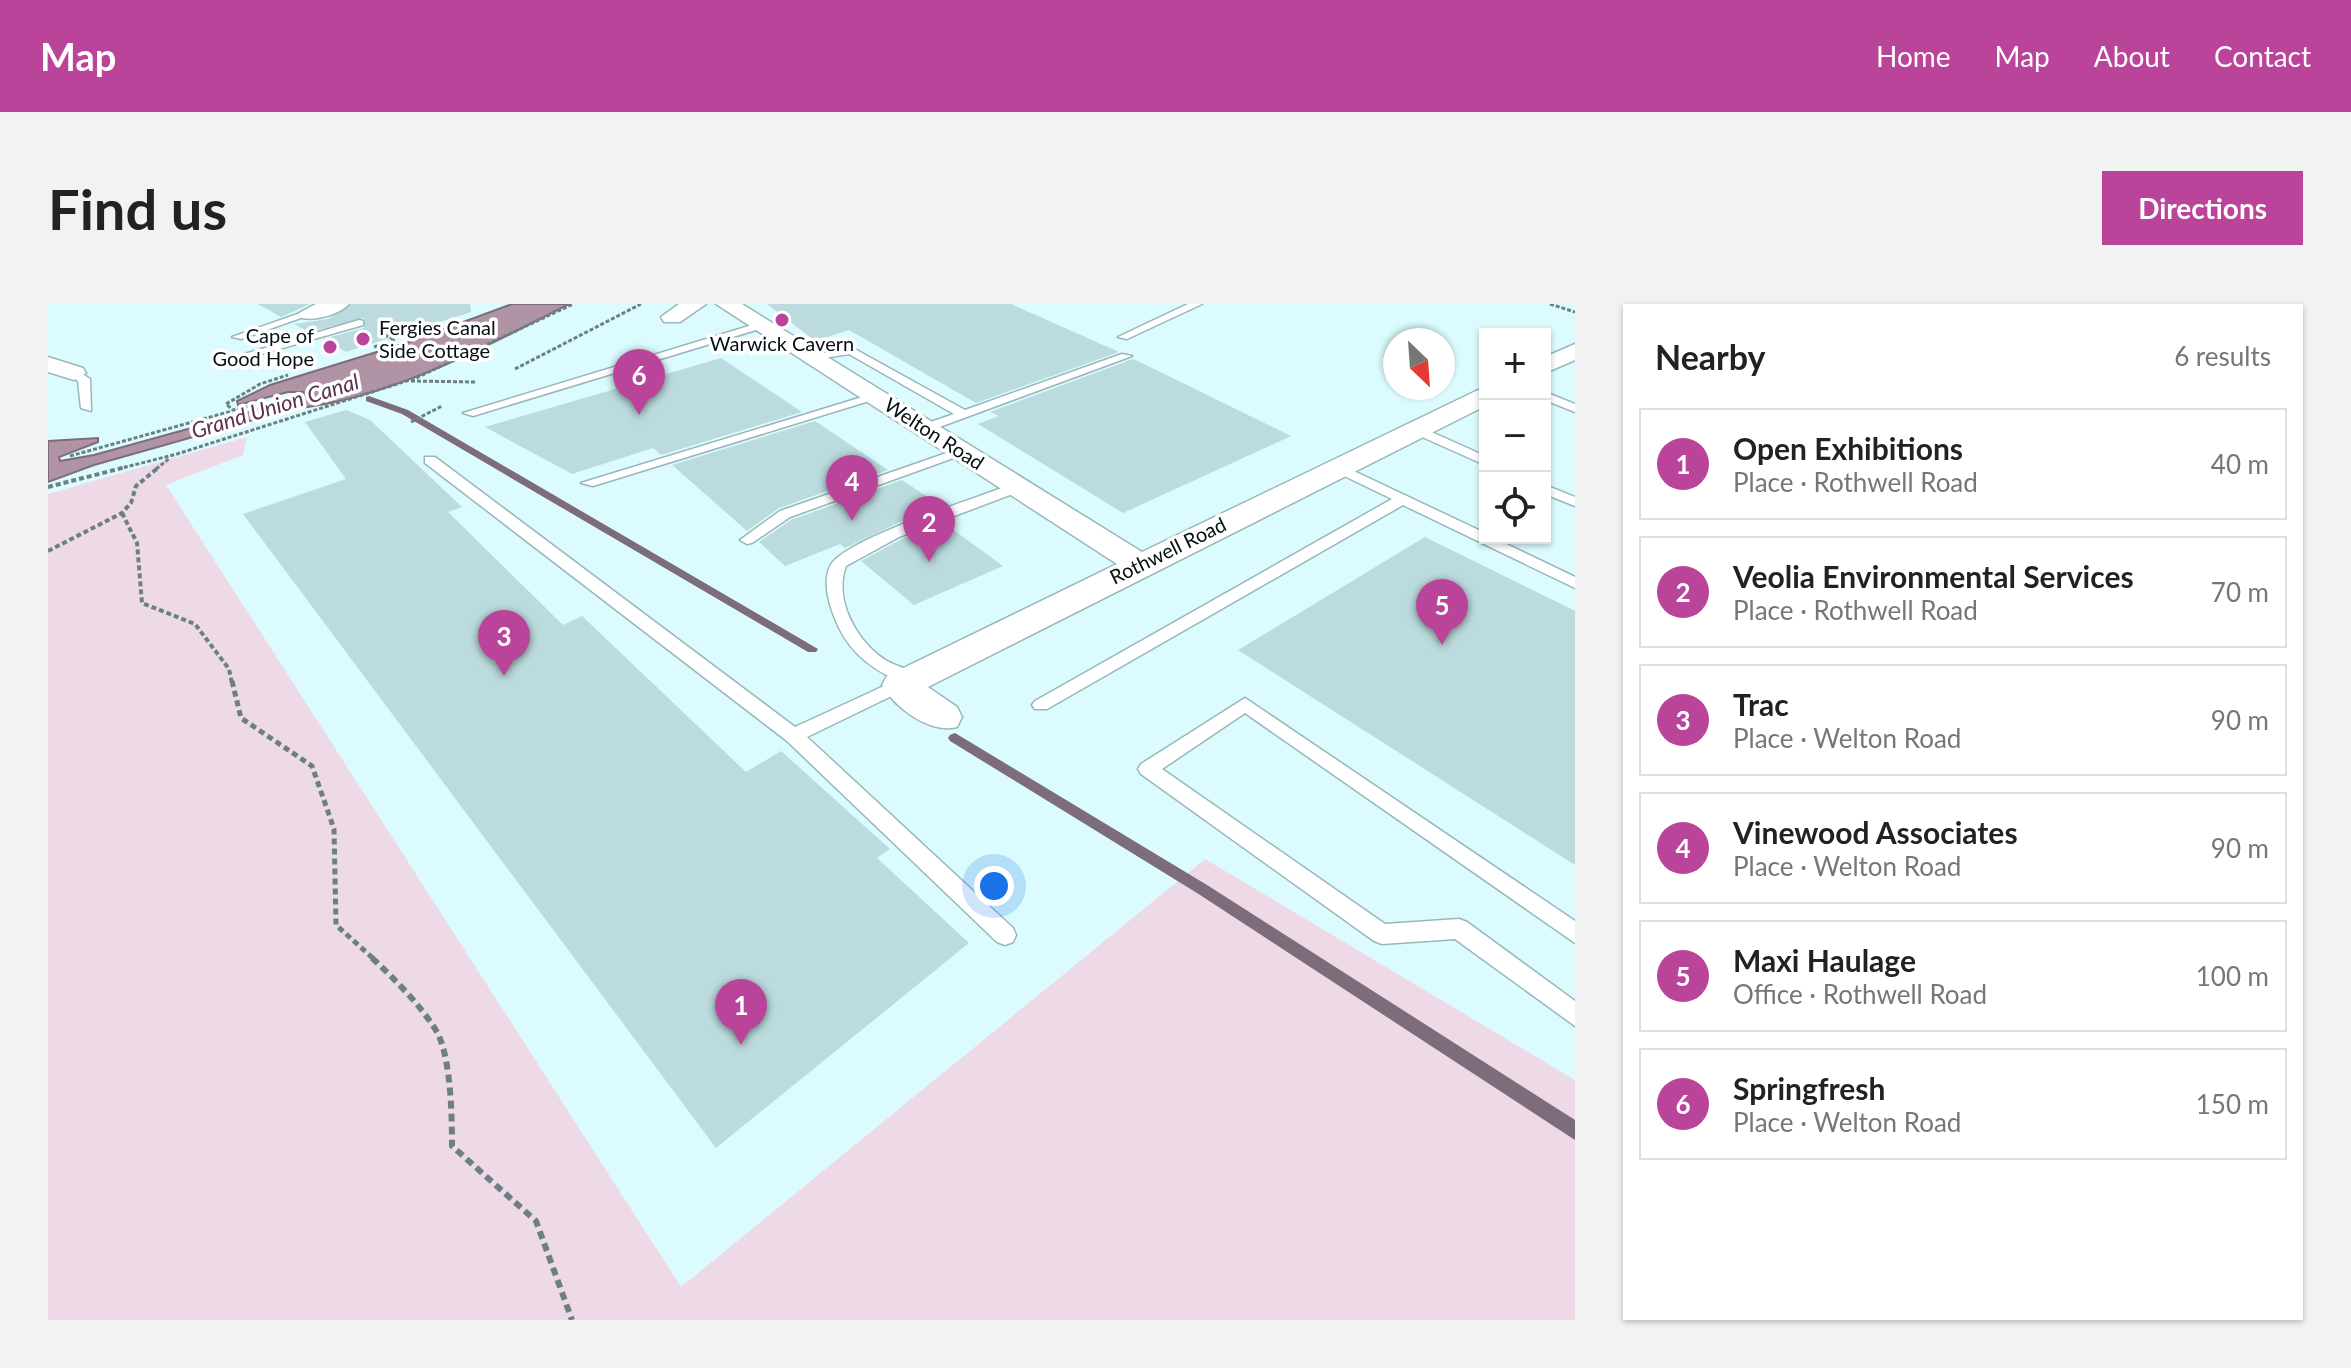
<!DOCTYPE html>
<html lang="en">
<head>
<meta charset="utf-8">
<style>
  body { margin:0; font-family:Lato,sans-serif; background:#f2f2f2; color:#222 }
  .controls { position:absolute; right:24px; top:24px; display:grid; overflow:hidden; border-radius:0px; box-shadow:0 2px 6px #0004 }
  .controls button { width:72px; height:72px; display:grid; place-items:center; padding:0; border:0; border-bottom:2px solid #e0e0e0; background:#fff; color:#222; font:40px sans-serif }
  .compass { position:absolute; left:1335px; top:24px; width:72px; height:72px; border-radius:50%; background:#fff; box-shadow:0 2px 6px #0004; rotate:155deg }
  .you { position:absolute; left:946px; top:582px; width:28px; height:28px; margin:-20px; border:6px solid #fff; border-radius:50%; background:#1a73e8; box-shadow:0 0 0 12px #1a73e833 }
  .badge { display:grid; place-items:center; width:52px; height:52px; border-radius:50%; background:#bb449b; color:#fff; font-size:26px; font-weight:700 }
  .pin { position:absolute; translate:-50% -66px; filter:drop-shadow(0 2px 4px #0008) }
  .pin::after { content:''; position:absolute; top:42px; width:28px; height:24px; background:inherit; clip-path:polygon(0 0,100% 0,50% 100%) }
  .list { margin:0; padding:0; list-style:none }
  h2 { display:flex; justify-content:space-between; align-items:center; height:104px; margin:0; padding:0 32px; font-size:34px }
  h2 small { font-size:26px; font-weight:400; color:#767676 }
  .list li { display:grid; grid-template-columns:52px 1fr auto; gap:24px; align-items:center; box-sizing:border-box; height:112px; margin:0 16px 16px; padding:0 16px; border:2px solid #e0e0e0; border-radius:0px }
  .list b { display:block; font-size:30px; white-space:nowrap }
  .list p { margin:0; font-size:26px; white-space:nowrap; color:#767676 }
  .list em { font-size:26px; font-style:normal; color:#767676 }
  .icon { flex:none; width:44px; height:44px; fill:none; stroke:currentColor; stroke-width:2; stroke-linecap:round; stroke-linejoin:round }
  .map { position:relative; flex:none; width:1527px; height:1016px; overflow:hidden; border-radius:0px }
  header { display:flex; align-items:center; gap:48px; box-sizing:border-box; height:112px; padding:0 40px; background:#bb449b; color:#fff }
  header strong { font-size:38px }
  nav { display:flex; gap:44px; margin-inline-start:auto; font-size:28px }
  .intro { display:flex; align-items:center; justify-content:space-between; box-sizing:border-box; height:192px; padding:0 48px }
  h1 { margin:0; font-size:56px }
  .button { padding:20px 36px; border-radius:0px; background:#bb449b; color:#fff; font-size:28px; font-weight:700 }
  main { display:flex; gap:48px; padding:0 48px }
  aside { flex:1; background:#fff; border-radius:0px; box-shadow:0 2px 6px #0004 }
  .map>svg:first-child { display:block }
</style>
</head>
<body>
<header>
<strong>Map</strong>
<nav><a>Home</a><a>Map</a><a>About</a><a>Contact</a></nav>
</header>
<div class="intro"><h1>Find us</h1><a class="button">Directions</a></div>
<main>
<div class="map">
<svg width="1527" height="1016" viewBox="0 0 1527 1016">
  <rect width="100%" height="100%" fill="#dbfbfe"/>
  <path fill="#eedae6" d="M199,133L195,151L118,181L633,983L1157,555L1527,776V1016H0V190Z"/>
  <path fill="#b094a6" stroke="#7d6c79" stroke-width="2" d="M464,0H521C438,43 338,96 244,105L46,161L0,178V137L50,134V138L11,153L12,157L46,151L233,99L256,88H240L190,101L189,97L222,81L361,38Z"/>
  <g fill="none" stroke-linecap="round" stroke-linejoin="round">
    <path fill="#7d6c79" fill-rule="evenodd" d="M321,92L360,106L770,345L768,348H760L354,110L318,97V93Z
      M907,429L1159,581L1527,816V836L1149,589L902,437L900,434L902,431Z"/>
  </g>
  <path fill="#bcdbde" d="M210,0H262L233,13Z
    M304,0H422L423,8L298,48L275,35L316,24V14L261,28L246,20L280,15Z
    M719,0H963L1071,48L928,99L801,26L767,37Z
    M673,54L754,108L613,151L605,144L524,170L437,123Z
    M1085,55L1096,60L1243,132L1075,209L930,120L951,112L942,108Z
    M298,106L322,116L414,203L400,208L515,321L534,312L698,468L733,447L842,545L829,554L921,639L668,844L195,210L298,175L257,118Z
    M767,117L840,166L731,204L699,227L624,161Z
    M854,176L890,200L797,244L792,240L737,262L711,238L743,216Z
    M896,219L955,262L866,301L813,257L852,236Z
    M1377,233L1527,307V561L1190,346Z"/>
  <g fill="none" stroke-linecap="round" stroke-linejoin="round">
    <g stroke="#98b7ba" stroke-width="3">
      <path id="lane" d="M1140,0H1154L1079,35L1070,33Z
        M258,7L267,9L193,35L184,33Z
        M311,16L315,17V21L193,56L183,54Z
        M714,18L719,21L718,23L425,112L415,109Z
        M803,43L917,106L1074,50L1084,52L878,128L872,124L874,121L906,110L801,50L764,56L758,53Z
        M22,67H30L42,75L43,107L33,104L30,77L22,71Z
        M1497,88L1527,100V108L1497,96Z
        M824,90L834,93L545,182L533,179Z
        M1368,121L1437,152V161L1363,128L1362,125Z
        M910,145L922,148L742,213L704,239L699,240L692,236L732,207Z
        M377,153H387L747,423L849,376C819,363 797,343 786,312C780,297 774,273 784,259C805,232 929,194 965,180H975V186L851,233L798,262C785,297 810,339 839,357C850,363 865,366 873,375L870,379L860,380L858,385L759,433L965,624L968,631L965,638L957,641L949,638L739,437L377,159Z
        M1291,160L1437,229V234H1446L1527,273V284L1355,201L999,405H987L984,401L987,397L1344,195L1286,167L1284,164Z
        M1497,181L1527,193V202L1497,190Z
        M1197,394L1527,617V639L1197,409L1114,465L1337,620L1411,615L1419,618L1527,697V722L1407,635L1334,640L1326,637L1093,470L1090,465L1093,460Z"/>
    </g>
    <g stroke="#98b7ba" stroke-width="3">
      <path id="street" d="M268,0H301C292,10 268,17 254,14L251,9Z
        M631,0H658L632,18H616L613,13Z
        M668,0H694L1094,248L1428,87L1437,84V102L880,383L909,403L914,413L909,423C882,430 847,404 834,381L839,372L1069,260Z
        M1527,40V56L1497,69V53Z
        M0,53L35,64L38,69L26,76L0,68Z"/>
    </g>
    <path stroke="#6c8083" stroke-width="3" stroke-dasharray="4 2" stroke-linecap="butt" d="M1502,0L1527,8
      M326,43L347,36L333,29
      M467,65L593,0
      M363,77L429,78
      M205,101L185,106L178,100L212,80L240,71
      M363,118L394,102
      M22,152L184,107
      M70,165L129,150L368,74L525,0
      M108,165L122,154"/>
    <path stroke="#6c8083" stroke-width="4" stroke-dasharray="5 3" stroke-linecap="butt" d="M0,183L78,163
      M74,209L89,239L94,299L147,320L181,365L184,379
      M0,247L74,209L83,199L88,182L111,163"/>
    <path stroke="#6c8083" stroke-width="5" stroke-dasharray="6 4" stroke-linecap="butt" d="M184,377L193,414L264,462L286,525L288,621L327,656"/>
    <path stroke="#6c8083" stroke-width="6" stroke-dasharray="8 5" stroke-linecap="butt" d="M324,654C345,673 377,706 390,730C403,757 404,812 404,842L488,917L524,1016"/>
    <use href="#lane" fill="#fff" fill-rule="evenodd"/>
    <use href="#street" fill="#fff" fill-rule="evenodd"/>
  </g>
  <g fill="#bb449b" stroke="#fff" stroke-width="3">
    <circle cx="734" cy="16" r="8"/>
    <circle cx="315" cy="35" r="8"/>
    <circle cx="282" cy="43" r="8"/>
  </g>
  <g text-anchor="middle" stroke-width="7" stroke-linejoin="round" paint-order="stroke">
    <g font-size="20" fill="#050f11" stroke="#fff" text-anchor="start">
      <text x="331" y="31">Fergies Canal<tspan x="331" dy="23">Side Cottage</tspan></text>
      <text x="266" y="39" text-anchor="end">Cape of<tspan x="266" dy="23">Good Hope</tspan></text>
      <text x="734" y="47" text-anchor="middle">Warwick Cavern</text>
    </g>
    <g font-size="20" fill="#050f11" stroke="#fff">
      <text transform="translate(886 130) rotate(33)" y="7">Welton Road</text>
      <text transform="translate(1120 247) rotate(-26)" y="7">Rothwell Road</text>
    </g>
    <g font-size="22" font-style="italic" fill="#59314c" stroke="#fff">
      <text transform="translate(227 102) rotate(-17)" y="8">Grand Union Canal</text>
    </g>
  </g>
</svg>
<div class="controls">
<button>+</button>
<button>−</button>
<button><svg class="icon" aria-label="locate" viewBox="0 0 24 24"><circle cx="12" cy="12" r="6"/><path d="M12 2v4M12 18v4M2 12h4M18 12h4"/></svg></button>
</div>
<svg class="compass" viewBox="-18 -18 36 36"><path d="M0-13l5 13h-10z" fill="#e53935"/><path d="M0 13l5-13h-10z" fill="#767676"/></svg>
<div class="you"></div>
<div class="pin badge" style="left:693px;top:741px">1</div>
<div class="pin badge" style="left:881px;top:258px">2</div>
<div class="pin badge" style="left:456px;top:372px">3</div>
<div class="pin badge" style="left:804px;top:217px">4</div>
<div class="pin badge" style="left:1394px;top:341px">5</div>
<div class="pin badge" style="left:591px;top:111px">6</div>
</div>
<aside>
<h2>Nearby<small>6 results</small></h2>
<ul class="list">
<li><span class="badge">1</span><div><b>Open Exhibitions</b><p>Place · Rothwell Road</p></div><em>40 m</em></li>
<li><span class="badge">2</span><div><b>Veolia Environmental Services</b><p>Place · Rothwell Road</p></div><em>70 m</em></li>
<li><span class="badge">3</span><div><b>Trac</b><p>Place · Welton Road</p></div><em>90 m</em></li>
<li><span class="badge">4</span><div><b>Vinewood Associates</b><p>Place · Welton Road</p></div><em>90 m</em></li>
<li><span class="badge">5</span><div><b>Maxi Haulage</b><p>Office · Rothwell Road</p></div><em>100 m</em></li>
<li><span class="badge">6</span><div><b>Springfresh</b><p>Place · Welton Road</p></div><em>150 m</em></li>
</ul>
</aside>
</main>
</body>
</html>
